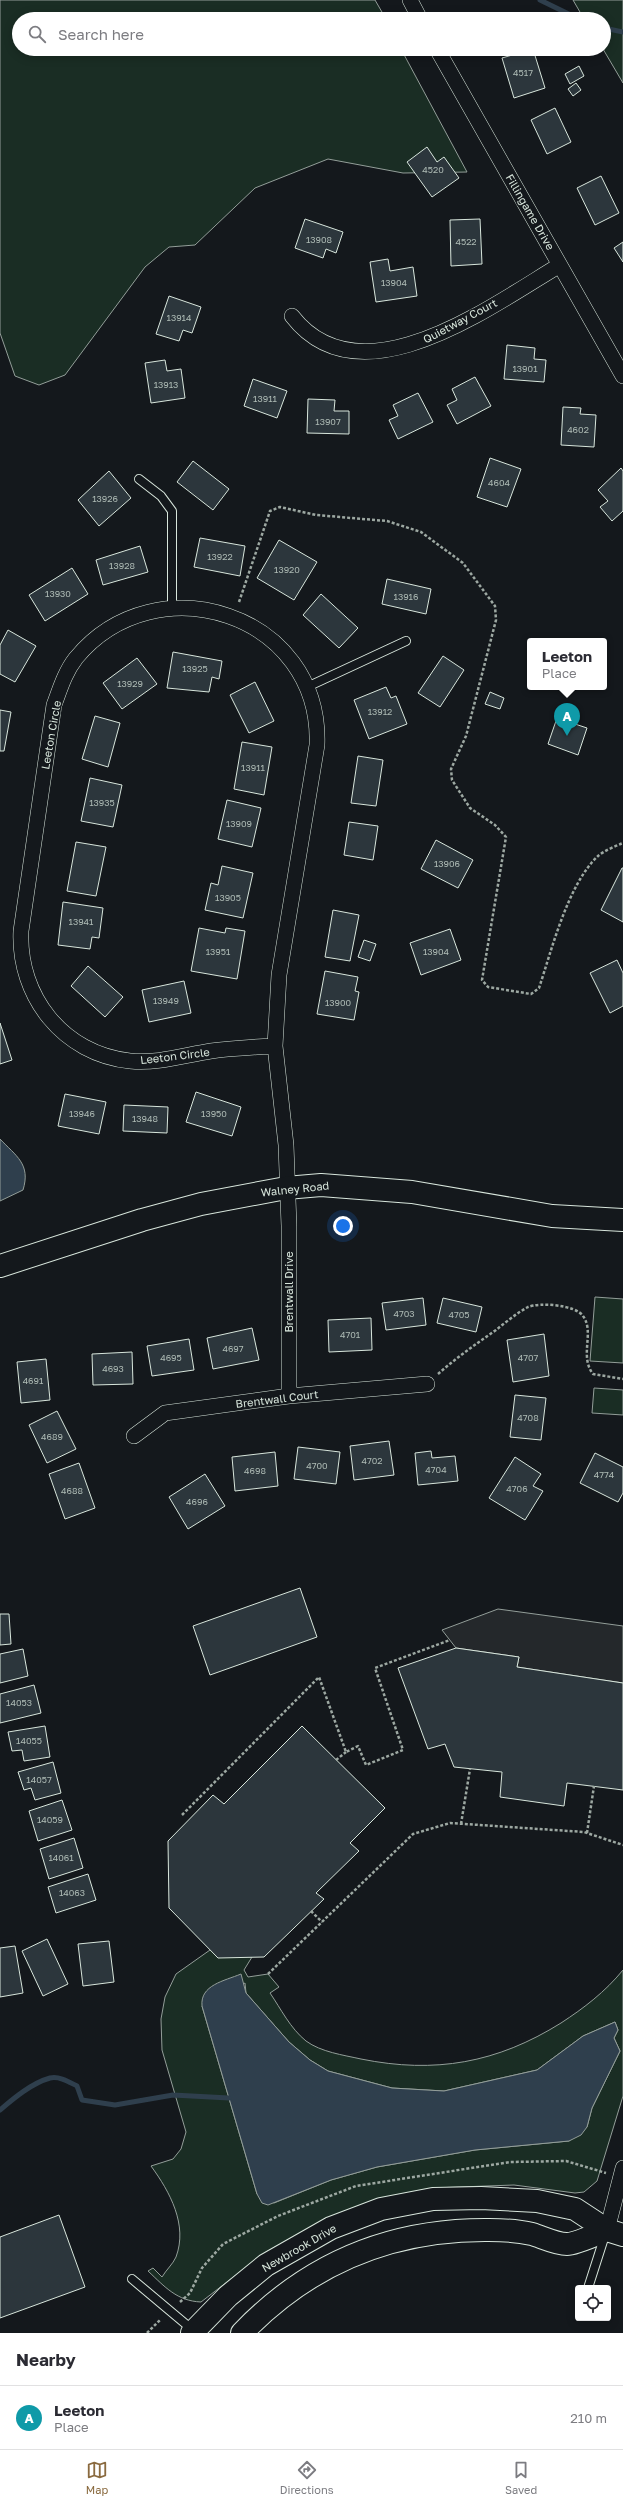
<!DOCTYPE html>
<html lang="en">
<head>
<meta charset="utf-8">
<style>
  body { margin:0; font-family:"Golos Text",sans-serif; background:#f7f7f7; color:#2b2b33 }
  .controls { position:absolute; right:12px; bottom:12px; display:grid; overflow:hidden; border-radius:4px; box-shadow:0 2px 10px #0003 }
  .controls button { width:36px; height:36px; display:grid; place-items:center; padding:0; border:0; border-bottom:1px solid #e1e1e2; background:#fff; color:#2b2b33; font:20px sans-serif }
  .you { position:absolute; left:343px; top:1226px; width:14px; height:14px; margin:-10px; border:3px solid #fff; border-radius:50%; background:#1a73e8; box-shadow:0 0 0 6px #1a73e833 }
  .badge { display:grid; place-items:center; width:26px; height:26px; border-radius:50%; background:#8a6a3f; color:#fff; font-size:13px; font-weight:700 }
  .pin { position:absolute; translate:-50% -33px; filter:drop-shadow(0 1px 2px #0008) }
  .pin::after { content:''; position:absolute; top:21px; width:14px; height:12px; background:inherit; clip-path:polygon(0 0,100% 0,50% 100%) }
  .popup { position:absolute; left:527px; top:638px; width:80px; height:52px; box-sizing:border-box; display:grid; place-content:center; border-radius:4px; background:#fff; filter:drop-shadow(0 1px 3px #0005); font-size:13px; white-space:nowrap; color:#7c7c81 }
  .popup b { font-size:15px; color:#2b2b33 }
  .popup::after { content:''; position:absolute; left:50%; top:100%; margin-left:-8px; border:8px solid transparent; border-top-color:#fff }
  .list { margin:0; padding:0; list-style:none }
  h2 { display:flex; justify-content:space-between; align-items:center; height:52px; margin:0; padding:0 16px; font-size:17px }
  h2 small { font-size:13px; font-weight:400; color:#7c7c81 }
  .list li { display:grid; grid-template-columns:26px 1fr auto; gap:12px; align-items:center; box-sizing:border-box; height:64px; padding:0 16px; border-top:1px solid #e1e1e2 }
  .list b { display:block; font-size:15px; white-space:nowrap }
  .list p { margin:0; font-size:13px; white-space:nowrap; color:#7c7c81 }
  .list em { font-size:13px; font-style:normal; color:#7c7c81 }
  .icon { flex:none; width:22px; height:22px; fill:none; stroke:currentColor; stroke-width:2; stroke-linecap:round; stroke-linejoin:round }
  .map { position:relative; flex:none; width:623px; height:2333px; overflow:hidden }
  .search { position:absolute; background:#fff; box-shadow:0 2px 10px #0003; left:12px; right:12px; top:12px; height:44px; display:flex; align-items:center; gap:10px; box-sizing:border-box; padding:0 14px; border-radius:22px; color:#7c7c81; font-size:15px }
  .sheet { height:116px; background:#fff }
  nav { display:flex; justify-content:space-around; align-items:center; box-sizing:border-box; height:56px; border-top:1px solid #e1e1e2; background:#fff; font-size:11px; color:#7c7c81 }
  nav a { display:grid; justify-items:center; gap:2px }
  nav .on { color:#8a6a3f }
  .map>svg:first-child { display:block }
</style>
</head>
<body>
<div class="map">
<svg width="623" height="2333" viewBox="0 0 623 2333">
  <rect width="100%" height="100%" fill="#14181c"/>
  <path fill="#1a2d24" stroke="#939e99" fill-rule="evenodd" d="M0,0H375L386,19H19V49H401L467,172L403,173L328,159L255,188L195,245L169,247L145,267L65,375L39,385L15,376L0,333Z
    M573,0H623V83L603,49L604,19H584Z
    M595,1297L623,1299V1363L590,1361Z
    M594,1388L623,1390V1415L592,1413Z
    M210,1950L252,1957L244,1970L248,1977L268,1974L279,1987L270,1993C281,2009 290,2028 306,2041C321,2052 343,2055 361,2059C435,2074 497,2063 561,2023C584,2008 605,1992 623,1970V2096L597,2181L584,2192L575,2193L514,2185L432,2188L315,2225L266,2252L201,2302C177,2301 165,2287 148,2271L153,2268L162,2277C166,2270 173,2264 176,2257C188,2225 170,2192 151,2166L173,2159L181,2149L186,2132L162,2050L161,2019L165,1997L176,1974ZM245,1983L246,1993L289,2042L310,2060L328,2071L392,2088L444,2091L537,2070L583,2036L615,2022L618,2030L614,2038L620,2051L592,2108L587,2127L569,2141L475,2150L377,2167L331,2180L274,2203L257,2194L202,2006Z"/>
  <path fill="#24282b" stroke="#939e99" d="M498,1609L623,1626V1683L517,1667L519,1657L456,1648L442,1630Z"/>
  <path fill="#2f3f4d" stroke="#939e99" d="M0,1139C16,1156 31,1164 23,1190L0,1201Z
    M241,1974L246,1993L289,2042L310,2060L328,2071L392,2088L444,2091L537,2070L583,2036L615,2022L618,2030L614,2038L620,2051L592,2108L587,2127L581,2135L569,2141L475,2150L377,2167L331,2180L268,2205L262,2203L257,2194L202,2006C200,1985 224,1981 241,1974Z"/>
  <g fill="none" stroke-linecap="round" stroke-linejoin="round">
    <path stroke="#2f3f4d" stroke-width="5" d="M540,0L579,19
      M604,28L623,32
      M0,2110C14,2098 32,2083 50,2078C60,2076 69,2082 77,2086L82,2100L115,2105L173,2095L229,2098"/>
  </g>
  <path fill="#2c363c" stroke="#d8e6dc" d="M100,14L155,16L154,19H100Z
    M533,49L545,88L514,98L502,58Z
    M579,66L584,76L570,84L565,74Z
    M576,83L581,90L573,96L568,89Z
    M555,108L571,142L547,154L531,120Z
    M427,147L437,162L444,157L459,178L432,197L407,162Z
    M601,176L619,213L595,225L577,188Z
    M305,219L343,232L336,253L326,249L323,258L295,248Z
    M480,219L482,264L451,266L450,220Z
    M623,242V262L614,248Z
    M388,259L390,271L413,267L417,296L376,302L370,262Z
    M169,296L201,307L192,333L183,330L179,341L156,334Z
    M507,345L535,348L534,359L546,360L544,382L504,379Z
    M165,360L167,371L181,369L185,398L151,403L145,363Z
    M475,377L491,406L457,424L447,405L457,400L452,389Z
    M253,379L287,391L277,418L244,406Z
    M418,393L433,422L398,439L389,420L398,416L393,405Z
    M308,399L335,400L334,411H349V434L307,433Z
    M563,407L581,408L580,414L596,415L594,447L561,445Z
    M490,458L521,469L507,507L477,497Z
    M193,461L229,489L213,510L177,482Z
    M621,468L623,471V511L612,521L600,507L608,501L598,490Z
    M109,471L131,498L99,526L78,500Z
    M200,538L245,546L240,576L194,567Z
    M279,540L317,562L294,600L257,578Z
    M140,546L148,572L103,585L96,560Z
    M72,568L88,594L45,621L29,595Z
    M387,579L431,589L426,614L382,604Z
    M321,594L358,628L339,648L303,615Z
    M8,630L36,646L15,682L0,674V645Z
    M173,652L222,661L219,679L212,677L209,692L167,688Z
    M443,656L464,670L440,707L418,693Z
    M137,658L157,684L122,709L103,683Z
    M255,682L274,721L249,733L230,695Z
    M386,687L391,698L396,696L407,724L369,739L354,700Z
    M490,692L504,698L500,709L485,704Z
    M0,710L11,712L4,751H0Z
    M95,716L120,723L108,767L82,759Z
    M557,718L587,728L578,755L548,744Z
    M242,742L272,747L264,795L234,789Z
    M358,756L383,760L376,806L351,803Z
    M90,778L122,785L113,827L81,821Z
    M227,800L261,808L252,847L218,839Z
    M349,822L378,826L373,860L344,855Z
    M436,840L473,860L458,888L421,869Z
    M76,842L106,847L96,896L67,891Z
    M222,866L253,873L243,918L205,910L211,883L218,885Z
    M622,868H623V922L601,910Z
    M63,902L103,908L99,938L92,937L90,949L58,945Z
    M333,910L359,915L350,961L325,957Z
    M199,928L225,933L226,928L245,931L237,979L191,971Z
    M450,929L461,960L421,975L410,943Z
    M364,940L376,944L370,961L358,957Z
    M617,960L623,973V1006L610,1013L590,973Z
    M88,966L123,997L105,1017L71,986Z
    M325,971L358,977L355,991L359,992L354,1020L317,1014Z
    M184,981L191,1013L149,1022L142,990Z
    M0,1023L12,1060L0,1064Z
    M196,1092L241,1107L232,1136L186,1122Z
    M65,1094L106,1102L99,1134L58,1126Z
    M124,1105L168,1107L167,1133L123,1131Z
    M423,1298L426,1325L386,1330L382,1303Z
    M443,1298L482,1307L476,1332L437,1323Z
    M371,1318L372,1350L329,1352L328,1320Z
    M252,1328L259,1360L213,1369L207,1338Z
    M544,1334L549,1376L513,1382L507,1340Z
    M189,1339L194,1370L152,1376L147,1346Z
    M132,1352L133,1384L93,1385L92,1354Z
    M46,1359L50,1400L21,1403L17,1362Z
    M515,1395L546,1398L541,1440L510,1437Z
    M57,1411L76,1449L47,1463L29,1425Z
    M389,1441L394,1475L354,1480L350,1446Z
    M298,1447L340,1452L336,1484L294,1479Z
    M431,1451L432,1458L455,1456L458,1481L418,1485L415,1453Z
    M275,1452L278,1486L235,1491L232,1457Z
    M595,1453L623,1467V1493L618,1502L580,1483Z
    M515,1457L541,1474L533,1486L543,1491L525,1520L489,1498Z
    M79,1463L95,1508L65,1519L49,1474Z
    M205,1474L225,1506L188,1529L169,1497Z
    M300,1588L317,1637L210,1675L193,1626Z
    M0,1614H9L11,1644L0,1645Z
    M456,1648L519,1657L517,1667L623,1683V1790L567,1783L564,1806L500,1797L502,1772L454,1767L445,1744L428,1749L398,1668Z
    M23,1649L28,1676L0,1683V1654Z
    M34,1685L41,1713L0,1723V1694Z
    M45,1726L50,1757L24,1761L22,1750L12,1751L8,1732Z
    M302,1726L385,1808L350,1843L359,1851L316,1893L324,1899L264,1957L218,1958L169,1908L168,1841L213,1795L224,1804Z
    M53,1762L61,1793L35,1800L31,1788L24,1790L18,1772Z
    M62,1800L72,1830L38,1841L29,1811Z
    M74,1838L83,1868L49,1879L40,1849Z
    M88,1874L96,1900L56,1913L48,1887Z
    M47,1939L68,1984L43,1996L22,1951Z
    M109,1941L114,1982L83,1986L78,1944Z
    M15,1946L23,1993L0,1997V1948Z
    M59,2215L85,2287L0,2318V2237Z"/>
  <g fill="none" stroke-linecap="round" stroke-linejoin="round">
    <g stroke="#d8e6dc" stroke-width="10">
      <path id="lane" d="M139,479L161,496L172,511V609
        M307,687L406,641
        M132,2279L194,2331
        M588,2288L605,2235"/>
    </g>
    <g stroke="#d8e6dc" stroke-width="16">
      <path id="street" d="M410,0L420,19
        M437,49L623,376
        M292,316C360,404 491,306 560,265
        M275,1046C254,1047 232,1048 211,1051C185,1055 157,1064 130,1061C63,1054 18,996 21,931L54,705C60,689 65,672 76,658C156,561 322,614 317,745L279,975L275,1046L286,1145L289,1226V1396
        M134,1436L165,1413L289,1396L427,1384
        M607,2230L623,2168"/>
    </g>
    <g stroke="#d8e6dc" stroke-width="24">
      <path id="secondary" d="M0,1266L142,1220L201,1204L286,1188L321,1185L412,1192L552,1216L623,1220
        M192,2333L228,2296L266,2265L331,2228L381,2209L433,2199L481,2198L537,2201L575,2209L607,2230L623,2235
        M242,2333C309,2263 392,2229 489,2230C503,2230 519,2231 532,2234C542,2237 556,2244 567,2244C576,2244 597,2234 607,2230"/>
    </g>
    <path stroke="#9da8a2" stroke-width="2.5" stroke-dasharray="3 2" stroke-linecap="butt" d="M239,602L270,511L280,507L316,515L387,521L421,532L463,563L495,606L496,620L466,736L451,769L452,780L470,808L495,825L506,837L482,980L488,987L531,994L539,988C552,949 568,884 598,856C604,851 615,846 623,843
      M438,1374C456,1358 476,1344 496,1330C506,1322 517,1313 528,1307C540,1302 576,1305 583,1316C595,1332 579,1356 593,1374L623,1379
      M336,1760L346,1752
      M182,1815L319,1677L346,1752L358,1746L366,1765L403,1750L375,1668L450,1640
      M461,1824L470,1769
      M587,1833L594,1786
      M311,1911L322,1922
      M268,1974L413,1834L450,1823L584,1832L623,1845
      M180,2302L190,2293L202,2268L223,2244L278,2216L356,2186L510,2162L566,2161L606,2173
      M147,2333L161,2319"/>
    <use href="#lane" stroke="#14181c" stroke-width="8"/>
    <use href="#street" stroke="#14181c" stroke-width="15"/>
    <use href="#secondary" stroke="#14181c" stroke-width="22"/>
  </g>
  <g text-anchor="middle" stroke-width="3" stroke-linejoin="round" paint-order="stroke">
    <g font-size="9" fill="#adbab4">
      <text x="523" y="76">4517</text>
      <text x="433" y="173">4520</text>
      <text x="319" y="243">13908</text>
      <text x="466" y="245">4522</text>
      <text x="394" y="286">13904</text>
      <text x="179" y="321">13914</text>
      <text x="525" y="372">13901</text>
      <text x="166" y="388">13913</text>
      <text x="265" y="402">13911</text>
      <text x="328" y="425">13907</text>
      <text x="578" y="433">4602</text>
      <text x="499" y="486">4604</text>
      <text x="105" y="502">13926</text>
      <text x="220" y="560">13922</text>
      <text x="122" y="569">13928</text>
      <text x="287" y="573">13920</text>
      <text x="58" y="597">13930</text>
      <text x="406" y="600">13916</text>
      <text x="195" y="672">13925</text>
      <text x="130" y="687">13929</text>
      <text x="380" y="715">13912</text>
      <text x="253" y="771">13911</text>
      <text x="102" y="806">13935</text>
      <text x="239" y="827">13909</text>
      <text x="447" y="867">13906</text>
      <text x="228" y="901">13905</text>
      <text x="81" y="925">13941</text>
      <text x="218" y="955">13951</text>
      <text x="436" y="955">13904</text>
      <text x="166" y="1004">13949</text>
      <text x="338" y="1006">13900</text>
      <text x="82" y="1117">13946</text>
      <text x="214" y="1117">13950</text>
      <text x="145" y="1122">13948</text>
      <text x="404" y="1317">4703</text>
      <text x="459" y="1318">4705</text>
      <text x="350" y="1338">4701</text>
      <text x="233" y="1352">4697</text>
      <text x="171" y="1361">4695</text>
      <text x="528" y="1361">4707</text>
      <text x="113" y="1372">4693</text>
      <text x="33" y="1384">4691</text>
      <text x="528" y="1421">4708</text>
      <text x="52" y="1440">4689</text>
      <text x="372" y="1464">4702</text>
      <text x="317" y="1469">4700</text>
      <text x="436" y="1473">4704</text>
      <text x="255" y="1474">4698</text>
      <text x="604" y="1478">4774</text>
      <text x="517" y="1492">4706</text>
      <text x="72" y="1494">4688</text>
      <text x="197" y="1505">4696</text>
      <text x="19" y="1706">14053</text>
      <text x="29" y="1744">14055</text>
      <text x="39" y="1783">14057</text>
      <text x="50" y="1823">14059</text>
      <text x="61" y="1861">14061</text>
      <text x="72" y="1896">14063</text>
    </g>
    <g font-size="11" fill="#d8e6dc" stroke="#14181c">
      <text transform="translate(530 212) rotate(60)" y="4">Fillingame Drive</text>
      <text transform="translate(460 321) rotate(-28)" y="4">Quietway Court</text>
      <text transform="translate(51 735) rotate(-80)" y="4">Leeton Circle</text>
      <text transform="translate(175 1056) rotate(-7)" y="4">Leeton Circle</text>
      <text transform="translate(295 1189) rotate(-6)" y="4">Walney Road</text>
      <text transform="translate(289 1292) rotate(-90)" y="4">Brentwall Drive</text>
      <text transform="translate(277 1399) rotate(-7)" y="4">Brentwall Court</text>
      <text transform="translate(299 2248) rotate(-30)" y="4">Newbrook Drive</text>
    </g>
  </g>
</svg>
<div class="controls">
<button><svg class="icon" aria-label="locate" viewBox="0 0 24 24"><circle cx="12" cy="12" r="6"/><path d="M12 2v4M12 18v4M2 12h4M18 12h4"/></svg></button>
</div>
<div class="you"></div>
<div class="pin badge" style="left:567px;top:736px;background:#0f9aa8">A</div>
<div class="popup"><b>Leeton</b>Place</div>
<div class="search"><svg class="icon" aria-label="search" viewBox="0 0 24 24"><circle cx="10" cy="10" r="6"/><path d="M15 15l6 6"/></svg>Search here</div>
</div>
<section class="sheet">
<h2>Nearby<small></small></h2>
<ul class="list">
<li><span class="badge" style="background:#0f9aa8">A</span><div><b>Leeton</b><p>Place</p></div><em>210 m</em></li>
</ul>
</section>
<nav>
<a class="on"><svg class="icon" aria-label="map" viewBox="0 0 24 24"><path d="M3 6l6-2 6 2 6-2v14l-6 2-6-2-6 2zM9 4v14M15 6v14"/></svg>Map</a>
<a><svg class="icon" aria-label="directions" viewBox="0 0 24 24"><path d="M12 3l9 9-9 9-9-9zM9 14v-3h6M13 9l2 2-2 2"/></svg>Directions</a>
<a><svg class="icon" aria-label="saved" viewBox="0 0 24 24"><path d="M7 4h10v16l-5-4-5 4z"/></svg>Saved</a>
</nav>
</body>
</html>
